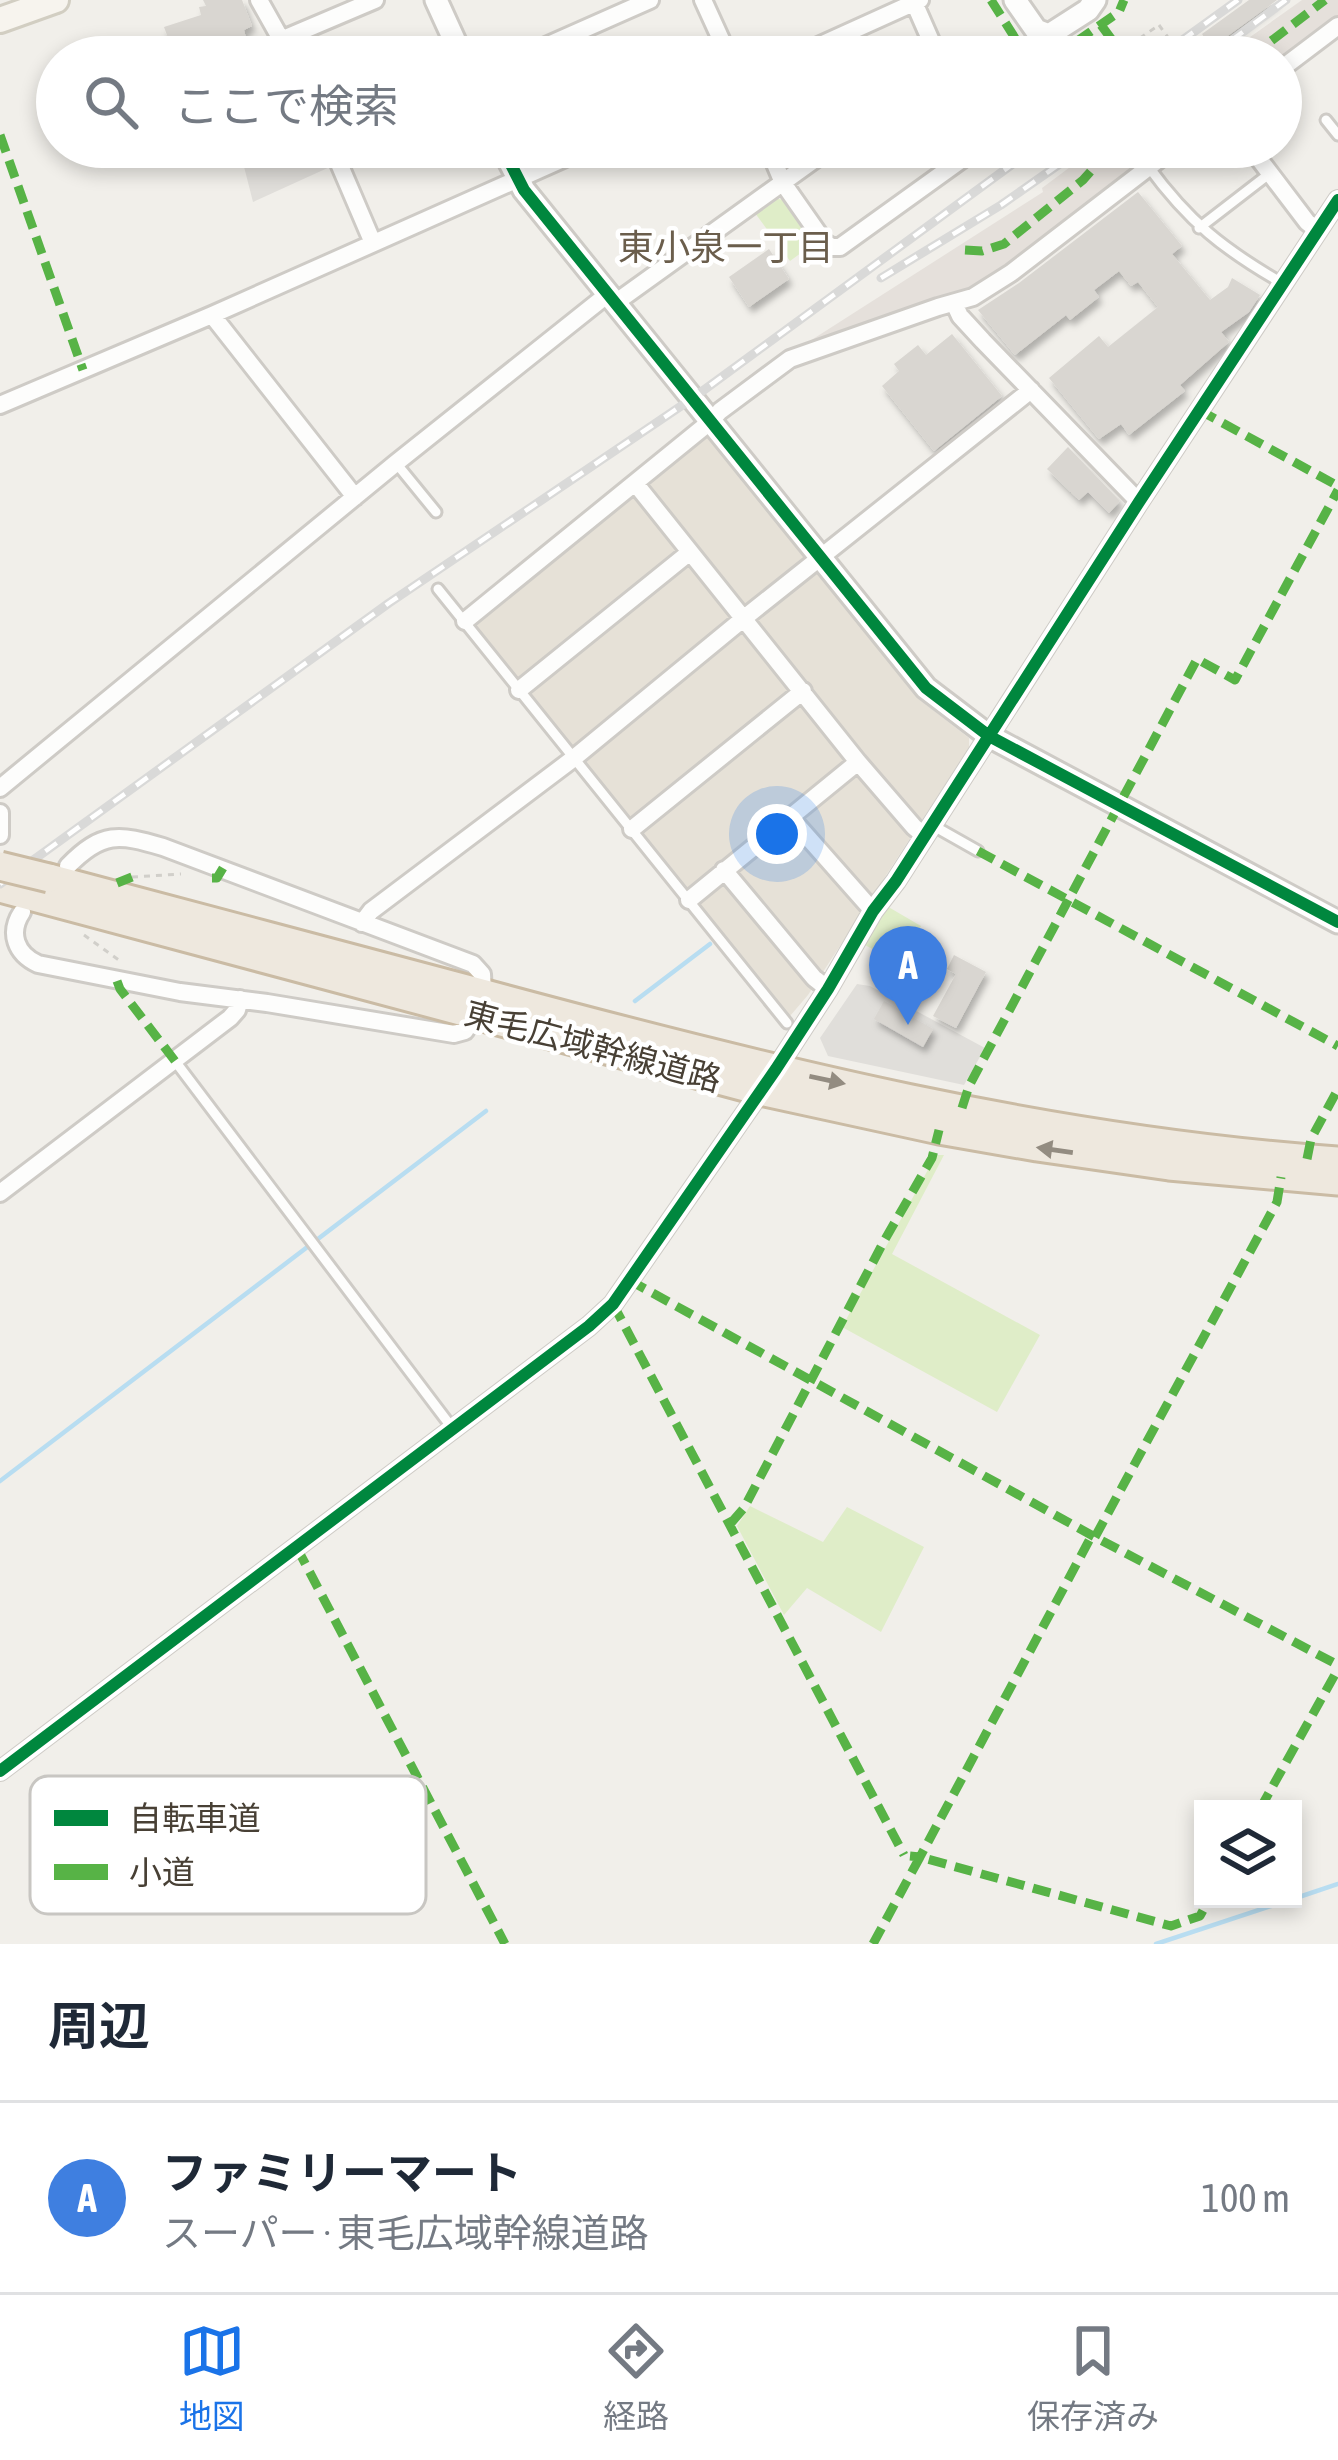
<!DOCTYPE html>
<html lang="ja">
<head>
<meta charset="utf-8">
<style>
  body { margin:0; font-family:"Asap Condensed","Noto Sans JP",sans-serif; background:#f6f6f7; color:#1f2937 }
  .controls { position:absolute; right:36px; bottom:36px; display:grid; overflow:hidden; border-radius:0px; box-shadow:0 6px 18px #0003 }
  .controls button { width:108px; height:108px; display:grid; place-items:center; padding:0; border:0; border-bottom:3px solid #e0e1e3; background:#fff; color:#1f2937; font:60px sans-serif }
  .you { position:absolute; left:777px; top:834px; width:42px; height:42px; margin:-30px; border:9px solid #fff; border-radius:50%; background:#1a73e8; box-shadow:0 0 0 18px #1a73e833 }
  .badge { display:grid; place-items:center; width:78px; height:78px; border-radius:50%; background:#1a73e8; color:#fff; font-size:39px; font-weight:700 }
  .pin { position:absolute; translate:-50% -99px; filter:drop-shadow(0 3px 6px #0008) }
  .pin::after { content:''; position:absolute; top:63px; width:42px; height:36px; background:inherit; clip-path:polygon(0 0,100% 0,50% 100%) }
  .list { margin:0; padding:0; list-style:none }
  h2 { display:flex; justify-content:space-between; align-items:center; height:156px; margin:0; padding:0 48px; font-size:51px }
  h2 small { font-size:39px; font-weight:400; color:#747a83 }
  .list li { display:grid; grid-template-columns:78px 1fr auto; gap:36px; align-items:center; box-sizing:border-box; height:192px; padding:0 48px; border-top:3px solid #e0e1e3 }
  .list b { display:block; font-size:45px; white-space:nowrap }
  .list p { margin:0; font-size:39px; white-space:nowrap; color:#747a83 }
  .list em { font-size:39px; font-style:normal; color:#747a83 }
  .icon { flex:none; width:66px; height:66px; fill:none; stroke:currentColor; stroke-width:2; stroke-linecap:round; stroke-linejoin:round }
  .map { position:relative; flex:none; width:1338px; height:1944px; overflow:hidden }
  .search { position:absolute; background:#fff; box-shadow:0 6px 18px #0003; left:36px; right:36px; top:36px; height:132px; display:flex; align-items:center; gap:30px; box-sizing:border-box; padding:0 42px; border-radius:66px; color:#747a83; font-size:45px }
  .sheet { height:348px; background:#fff }
  nav { display:flex; justify-content:space-around; align-items:center; box-sizing:border-box; height:168px; border-top:3px solid #e0e1e3; background:#fff; font-size:33px; color:#747a83 }
  nav a { display:grid; justify-items:center; gap:6px }
  nav .on { color:#1a73e8 }
  .map>svg:first-child { display:block }
</style>
</head>
<body>
<div class="map">
<svg width="1338" height="1944" viewBox="0 0 1338 1944">
  <defs>
    <filter id="shadow"><feDropShadow dx="3.5" dy="6" stdDeviation="3" flood-color="#0004"/></filter>
  </defs>
  <rect width="100%" height="100%" fill="#f1efea"/>
  <path fill="#e6e1d7" d="M700,437L709,438L920,700L969,738V748L808,995L790,1016H782L474,628V618Z"/>
  <path fill="#e5e0db" d="M1302,0H1338V20L1281,61V57H1222Z
    M1097,147H1166L1022,258L972,290L788,355L1043,192L1042,188Z"/>
  <path fill="#dfedc8" d="M775,198L787,201L816,242L790,261L755,213Z
    M885,905L921,926L899,963L863,944Z
    M936,1155H944L892,1254L1040,1335L997,1412L842,1327Z
    M750,1506L823,1542L847,1507L924,1547L881,1632L807,1588L784,1615L737,1526Z"/>
  <path fill="#e0deda" d="M239,147H323L332,166L253,202Z
    M857,984L870,986L985,1048L964,1085L828,1056L820,1038Z"/>
  <g fill="none" stroke-linecap="round" stroke-linejoin="round">
    <path stroke="#b8ddf1" stroke-width="4.5" d="M635,1001L710,944
      M0,1481L486,1111
      M1293,1899L1338,1884
      M1156,1944L1292,1899"/>
  </g>
  <path fill="#d9d6d1" filter="url(#shadow)" d="M203,0H242L252,26L244,30L246,38L228,44L232,57H201L197,47L174,54L164,27L201,15L199,7L206,6Z
    M1249,0H1277L1211,48L1202,34Z
    M1138,192L1182,246L1172,254L1210,300L1228,287L1232,278L1260,295L1249,312L1221,332L1229,342L1180,385L1185,391L1129,435L1121,424L1099,439L1049,378L1099,336L1108,347L1158,307L1138,282L1131,286L1119,271L1094,290L1099,297L1070,320L1066,315L1015,355L978,310L1019,283Z
    M769,249L789,279L749,307L729,277Z
    M952,334L1002,396L934,451L882,386L899,371L894,364L918,345L926,355Z
    M1068,447L1120,501L1109,513L1088,492L1079,500L1047,469Z
    M954,955L986,972L956,1028L933,1016L956,974L947,969Z
    M884,1001L933,1029L923,1047L874,1019Z"/>
  <g fill="none" stroke-linecap="round" stroke-linejoin="round">
    <g stroke="#cecbc6" stroke-width="15">
      <path id="service" d="M1326,120L1338,135
        M1148,166C1189,222 1223,249 1282,283
        M1199,228L1269,174
        M396,463L436,512
        M438,589L787,1023
        M932,825L978,851
        M175,1061L453,1429"/>
    </g>
    <g stroke="#cecbc6" stroke-width="22">
      <path id="minor" d="M259,0L291,57
        M703,0L729,57
        M913,0L938,57
        M283,39L375,0
        M521,57L650,0
        M794,57L920,0
        M1281,69L1338,26
        M332,147L373,243
        M768,147L783,183L825,243L832,247H840L979,147
        M1250,147L1307,222L1317,230
        M615,303L832,147
        M954,303L960,316L983,341L1139,502
        M212,315L355,497
        M0,405L212,315L590,147
        M635,483L858,762L914,827L925,836
        M465,621L711,421L720,411L790,359L938,307L973,297L1011,273L1175,147
        M519,690L690,552
        M0,788L396,463L608,294
        M0,813V835
        M790,817L873,911
        M632,829L803,691
        M68,866C102,831 119,834 163,847L473,964L482,974L483,993
        M724,870L814,978L828,989
        M689,900L858,762
        M22,912C8,933 16,954 38,964L180,992L267,1003L454,1034L465,1031L475,1014
        M362,923L371,911L574,758L743,619L1031,390
        M0,1193L230,1018L237,1010L240,999
        M0,1771L589,1326L613,1304L776,1069L828,989L873,911L896,881L1139,502L1338,200"/>
    </g>
    <g stroke="#cecbc6" stroke-width="27">
      <path id="tertiary" d="M436,0L462,57
        M1015,0L1036,30L1049,35L1088,10L1095,0
        M502,147L524,190L926,688L989,736L1338,922"/>
    </g>
    <g stroke="#d2cec2" stroke-width="30">
      <path id="secondary" d="M0,20L56,0"/>
    </g>
    <g stroke="#cabba4" stroke-width="33">
      <path id="trunk" d="M49,878C195,918 343,955 489,995C767,1070 1050,1141 1338,1161
        M0,888L760,1091L939,1130L1037,1147L1169,1166L1338,1181"/>
    </g>
    <path stroke="#d1cfca" stroke-width="3" stroke-dasharray="6 6" stroke-linecap="butt" d="M1130,45L1159,25
      M1185,57L1206,41
      M132,877L181,874
      M84,935L120,961"/>
    <use href="#service" stroke="#fdfdfc" stroke-width="9"/>
    <use href="#minor" stroke="#fdfdfc" stroke-width="16"/>
    <use href="#tertiary" stroke="#fdfdfc" stroke-width="21"/>
    <use href="#secondary" stroke="#f7f4ee" stroke-width="24"/>
    <use href="#trunk" stroke="#eee8de" stroke-width="27"/>
    <g stroke="#d9d9d8" stroke-width="9">
      <path id="rail" d="M1159,57L1238,0
        M1209,57L1286,0
        M881,278L1001,205L1084,147
        M0,884L389,603L693,398L1036,147"/>
    </g>
    <use href="#rail" stroke="#fff" stroke-width="4.5" stroke-dasharray="14" stroke-linecap="butt"/>
    <g stroke="#cabba4" stroke-width="33" stroke-linecap="butt">
      <path id="trunk-bridge" d="M0,866L49,878"/>
    </g>
    <path stroke="#d1cfca" stroke-width="3" stroke-dasharray="6 6" stroke-linecap="butt" d="M1159,25L1182,57"/>
    <use href="#trunk-bridge" stroke="#eee8de" stroke-width="27"/>
    <path stroke="#57b346" stroke-width="9" stroke-dasharray="18 9" stroke-linecap="butt" d="M991,0L1027,57
      M1101,25L1121,52L1130,45
      M1054,57L1119,12L1124,0
      M1250,57L1325,0
      M0,135L83,370
      M965,250L982,251L1004,244L1083,180L1099,162
      M1199,410L1338,486
      M978,851L1338,1046
      M212,878H217L223,868
      M117,883L132,877
      M117,981L120,989L175,1061
      M962,1108L969,1086L1197,659L1235,680L1338,490
      M1307,1159L1311,1139L1338,1089
      M629,1280L1095,1537L1338,1665
      M613,1304L904,1855
      M731,1523L744,1508L884,1241L932,1158L939,1130
      M1095,1537L1277,1202L1281,1177
      M297,1548L505,1944
      M1260,1809L1338,1669
      M910,1856L920,1857L1092,1535
      M873,1944L920,1857L1171,1926L1200,1916L1209,1899"/>
    <g stroke="#fff" stroke-width="20">
      <path id="cycleway" d="M502,147L524,190L926,688L989,736L1338,922
        M0,1771L589,1326L613,1304L776,1069L828,989L873,911L896,881L1139,502L1338,200"/>
    </g>
    <use href="#cycleway" stroke="#00873e" stroke-width="12"/>
  </g>
  <defs><path id="oneway-solid" d="M-6-.8H1V-3.2L6.5 0L1 3.2V.8H-6Z" transform="scale(3)"/></defs>
  <g fill="#938c81">
    <use href="#oneway-solid" transform="translate(827 1080) rotate(12)"/>
    <use href="#oneway-solid" transform="translate(1055 1150) rotate(-172)"/>
  </g>
  <g text-anchor="middle" stroke-width="9" stroke-linejoin="round" paint-order="stroke">
    <g font-size="33" fill="#484035" stroke="#fff">
      <text transform="translate(593 1046) rotate(15)" y="12">東毛広域幹線道路</text>
    </g>
    <g font-size="36" fill="#6b5e4c" stroke="#fff">
      <text x="726" y="260">東小泉一丁目</text>
    </g>
  </g>
  <rect x="30" y="1776" width="396" height="138" rx="18" fill="#fff" stroke="#c8c6c2" stroke-width="3"/>
  <rect x="54" y="1810" width="54" height="16" fill="#00873e"/>
  <rect x="54" y="1864" width="54" height="16" fill="#57b346"/>
  <g font-size="33" fill="#484035">
    <text x="129" y="1830">自転車道</text>
    <text x="129" y="1884">小道</text>
  </g>
</svg>
<div class="controls">
<button><svg class="icon" aria-label="layers" viewBox="0 0 24 24"><path d="M12 4l9 5-9 5-9-5zM3 14l9 5 9-5"/></svg></button>
</div>
<div class="you"></div>
<div class="pin badge" style="left:908px;top:1025px;background:#3f7fe0">A</div>
<div class="search"><svg class="icon" aria-label="search" viewBox="0 0 24 24"><circle cx="10" cy="10" r="6"/><path d="M15 15l6 6"/></svg>ここで検索</div>
</div>
<section class="sheet">
<h2>周辺<small></small></h2>
<ul class="list">
<li><span class="badge" style="background:#3f7fe0">A</span><div><b>ファミリーマート</b><p>スーパー · 東毛広域幹線道路</p></div><em>100 m</em></li>
</ul>
</section>
<nav>
<a class="on"><svg class="icon" aria-label="map" viewBox="0 0 24 24"><path d="M3 6l6-2 6 2 6-2v14l-6 2-6-2-6 2zM9 4v14M15 6v14"/></svg>地図</a>
<a><svg class="icon" aria-label="directions" viewBox="0 0 24 24"><path d="M12 3l9 9-9 9-9-9zM9 14v-3h6M13 9l2 2-2 2"/></svg>経路</a>
<a><svg class="icon" aria-label="saved" viewBox="0 0 24 24"><path d="M7 4h10v16l-5-4-5 4z"/></svg>保存済み</a>
</nav>
</body>
</html>
